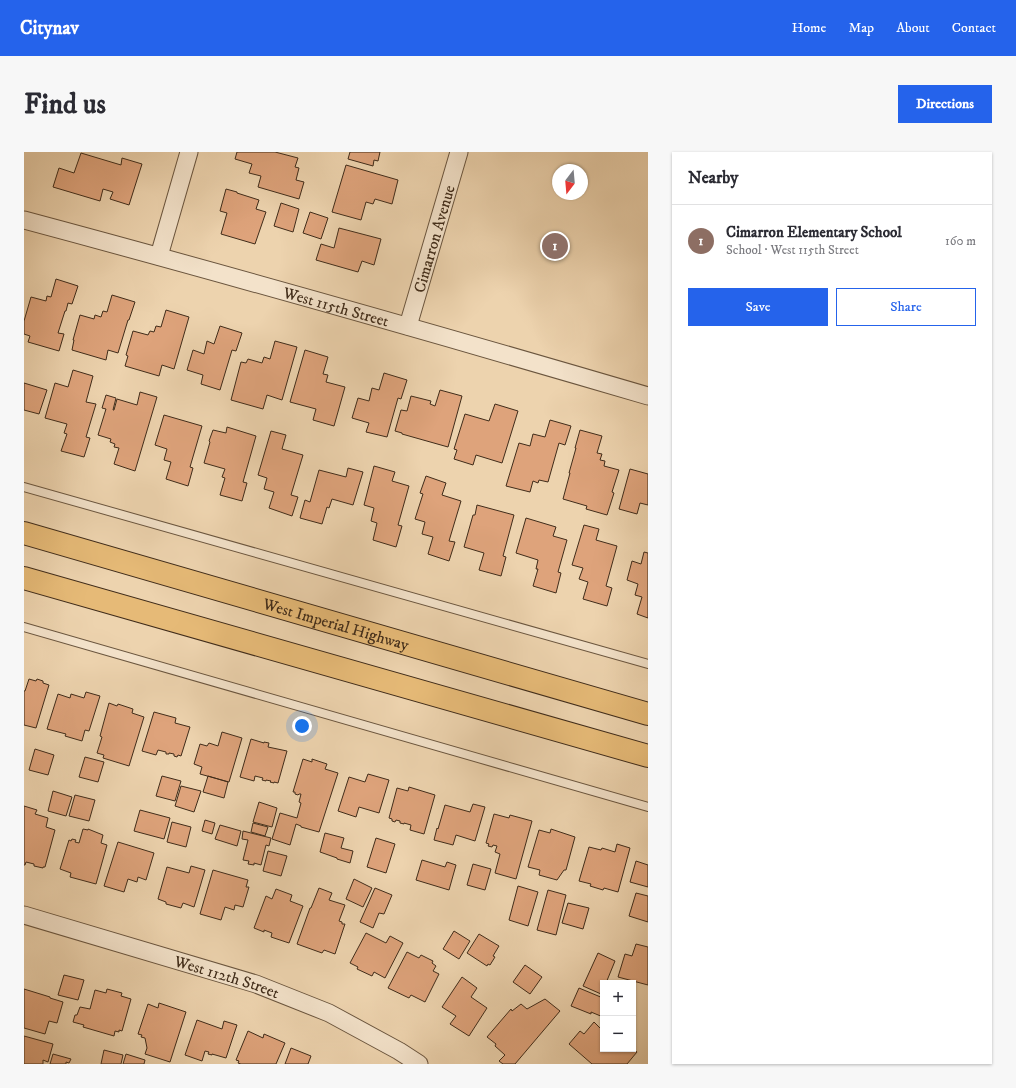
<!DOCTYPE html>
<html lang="en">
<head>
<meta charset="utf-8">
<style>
  body { margin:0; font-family:"IM FELL DW Pica",serif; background:#f7f7f7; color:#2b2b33 }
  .controls { position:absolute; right:12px; bottom:12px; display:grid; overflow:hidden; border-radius:0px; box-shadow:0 1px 3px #0004 }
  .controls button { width:36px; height:36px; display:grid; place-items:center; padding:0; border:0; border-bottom:1px solid #e1e1e2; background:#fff; color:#2b2b33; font:20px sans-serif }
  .compass { position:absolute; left:528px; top:12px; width:36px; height:36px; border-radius:50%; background:#fff; box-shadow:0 1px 3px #0004; rotate:196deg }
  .you { position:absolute; left:278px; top:574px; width:14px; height:14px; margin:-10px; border:3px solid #fff; border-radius:50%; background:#1a73e8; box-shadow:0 0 0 6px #1a73e833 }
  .badge { display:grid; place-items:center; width:26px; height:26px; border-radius:50%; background:#2563eb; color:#fff; font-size:13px; font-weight:700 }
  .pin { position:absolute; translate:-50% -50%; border:2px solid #fff; box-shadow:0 1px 4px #0006 }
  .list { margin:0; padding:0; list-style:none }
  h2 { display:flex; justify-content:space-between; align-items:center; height:52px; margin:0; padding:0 16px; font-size:17px }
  h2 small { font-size:13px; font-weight:400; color:#7c7c81 }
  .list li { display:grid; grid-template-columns:26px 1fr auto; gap:12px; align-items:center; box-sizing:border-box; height:72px; padding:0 16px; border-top:1px solid #e1e1e2 }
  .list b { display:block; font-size:15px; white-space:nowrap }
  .list p { margin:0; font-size:13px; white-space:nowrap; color:#7c7c81 }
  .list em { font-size:13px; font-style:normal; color:#7c7c81 }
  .actions { display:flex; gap:8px; padding:12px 16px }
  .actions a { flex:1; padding:9px 0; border:1px solid #2563eb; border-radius:0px; text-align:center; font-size:14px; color:#2563eb }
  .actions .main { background:#2563eb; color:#fff }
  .map { position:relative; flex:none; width:624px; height:912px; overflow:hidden; border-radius:0px }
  header { display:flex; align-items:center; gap:24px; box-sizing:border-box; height:56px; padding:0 20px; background:#2563eb; color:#fff }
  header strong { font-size:19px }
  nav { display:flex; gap:22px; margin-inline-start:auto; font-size:14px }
  .intro { display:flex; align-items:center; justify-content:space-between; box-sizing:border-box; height:96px; padding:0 24px }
  h1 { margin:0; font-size:28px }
  .button { padding:10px 18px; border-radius:0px; background:#2563eb; color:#fff; font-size:14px; font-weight:700 }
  main { display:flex; gap:24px; padding:0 24px }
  aside { flex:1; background:#fff; border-radius:0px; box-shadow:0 1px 3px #0004 }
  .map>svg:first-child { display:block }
</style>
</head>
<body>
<header>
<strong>Citynav</strong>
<nav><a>Home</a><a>Map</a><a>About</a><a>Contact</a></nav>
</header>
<div class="intro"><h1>Find us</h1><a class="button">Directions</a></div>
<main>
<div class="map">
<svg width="624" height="912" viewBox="0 0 624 912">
  <rect width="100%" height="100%" fill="#edd3ae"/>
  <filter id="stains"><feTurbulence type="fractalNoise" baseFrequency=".005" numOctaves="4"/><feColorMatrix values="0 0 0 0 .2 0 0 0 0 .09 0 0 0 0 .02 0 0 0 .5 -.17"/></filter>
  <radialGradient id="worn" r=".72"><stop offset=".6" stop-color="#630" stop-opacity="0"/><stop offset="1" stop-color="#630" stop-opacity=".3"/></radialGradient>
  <path fill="#dea37b" stroke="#402c1a" d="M213,0H251L274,6L271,15L275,16L272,28L280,30L275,47L234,35L237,24L225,21L228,12L211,7Z
    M326,0H356L354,9L350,8L349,14L324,7Z
    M57,1L97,13L98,6L118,12L105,53L86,47L89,40L79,37L76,49L29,35L35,16L50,21Z
    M322,13L374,28L368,52L351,47L349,52L342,50L337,68L308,60Z
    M202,37L213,40V41L235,48L232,57L242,60L231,92L197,82L203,61L196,59Z
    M257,51L275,57L269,80L250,74Z
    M286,60L304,66L297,87L279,81Z
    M315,76L357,87L350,113L338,109L334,120L292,108L297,92L310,96Z
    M32,127L54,134L48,152L44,151L42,159H41L34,181L40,182L35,199L4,190L6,184L0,182V169L7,145L22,149L23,144L27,145Z
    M88,143L111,150L105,168H104L94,201L84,198L82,208L48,198L50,188H49L56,163L70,167L71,163L77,165L79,159L83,160Z
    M142,158L165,165L150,217L138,213L135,224L101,214L104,204L102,203L109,179L124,183L126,179L130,180L132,174L137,175Z
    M196,174L218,181L212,199L208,198L196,238L177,232L179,223L163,218L169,198L180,202L183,189L190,192Z
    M251,189L273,195L258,248L243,243L239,257L207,248L217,210L222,211L224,207L238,211L240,205L246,207Z
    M281,198L304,205L299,222L304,223L302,230L321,235L310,274L289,268L292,257L266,250Z
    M49,218L69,224L62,250L72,252L62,285L66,286L60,305L37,299L43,282L40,281L43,272L21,266L31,231L44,235Z
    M360,221L383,228L377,247L374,246L363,285L342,280L345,271L328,266L334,246L345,249L348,236L355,238Z
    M0,231L23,238L15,262L0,258Z
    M416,238L438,244L424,295L378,282V281L371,279L377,258L383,259L387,244L407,249L406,252L411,254Z
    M116,240L133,245L111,319L90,312L95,296L90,295L91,292L86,290L87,287L74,283L82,257L78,256L82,243L92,246L89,258H90L93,247L113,253Z
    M471,252L494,259L478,311L452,303L449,313L430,307L433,298L430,297L441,262L465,269Z
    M140,263L178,274L166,315L169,316L164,334L142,327L147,310L140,308L143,297L131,293Z
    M526,268L547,274L541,293L535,291L524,330L515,328L514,331L509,329L506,340L482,334L495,291L506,294L509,282L521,285Z
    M203,275L232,284L219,330L223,331L218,349L196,343L201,326L198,325L201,317L180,311L186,290L185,289L189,278L202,281Z
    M556,278L578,284L573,301L578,302L576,308L581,309L580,314L595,318L588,340L590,341L583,363L562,357L563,354L539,347L546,321H545L552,296H551Z
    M247,279L262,283L258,297L279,303L267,343L274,345L268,364L245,356L250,340L240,337L243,326L234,323Z
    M350,314L371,320L368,329L385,334L374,373L378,374L372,395L349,388L353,371L347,369L350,356L340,353Z
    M324,316L339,320L329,353L308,347L305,356L303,355L298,372L276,366L281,348L286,350L295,318L322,325Z
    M606,317L624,322V353L616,351L613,362L595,357Z
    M402,324L422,331L418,343L437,349L425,389L431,390L425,409L404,402L409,385L398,382L401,370L391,367L399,342L396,341Z
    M453,353L490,363L479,404L482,405L477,424L455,418L460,401L440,395L449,363H451Z
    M502,366L532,375L529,384L543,388L534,420L537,421L532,441L509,434L514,417H512L514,408L492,401Z
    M560,373L575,377L572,388L593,394L582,434L588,436L583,454L559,447L564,430L555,427L559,416L548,413Z
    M620,400L624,401V466L613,462L618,445L611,443L614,432L603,428L608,409L617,412Z
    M5,527L12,529L13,527L19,529V531L25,533L12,576L0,573V539H1Z
    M62,540L76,544L65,579L61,578L58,589L41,584L42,582L23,577L34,542L46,546L47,542L60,546Z
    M85,551L93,554L94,552L109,557L108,561L120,565L105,614L79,606L80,603L73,601L78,585L76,584Z
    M130,560L152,566L151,571L166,575L157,604L154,603L153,605L150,604V602L145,601V602H142V600L134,598L132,603L118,599Z
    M198,580L218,586L205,630L176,622L178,615L170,612L176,592L183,594L185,591L194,594Z
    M227,587L240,591V590L245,591L244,595L263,599L254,631L250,630V631L246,630L247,629L242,628V629L238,628L239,626L231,624L230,629L216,625Z
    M11,597L30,603L24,623L5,618Z
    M61,605L80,610L74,630L55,625Z
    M279,607L288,610V607L303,612L301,617L314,621L295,680L277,675V674L272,672L266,693L248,687L256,661L273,666L277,651L275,650L277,642H275L274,643L271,642V640H269Z
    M344,622L365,628L355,661L335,655L332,665L314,659L325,625L341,630Z
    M138,624L157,629L151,649L132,644Z
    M184,624L204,630L200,646L179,640Z
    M157,634L177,639L170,660L151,654Z
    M385,635L411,643L400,682L386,678L387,673L380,671V672L376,671V669L372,668L371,670L368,669V667L365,666L373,636L384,639Z
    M29,639L48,645L42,664L24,659Z
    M51,643L71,648L65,669L45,664Z
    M235,650L253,656L248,675L229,670Z
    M449,652L461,655L451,689L432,683L429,693L410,688L413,676L414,677L421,653L446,660Z
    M0,654L13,658L11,662L24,666L22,675L31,678L21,715H19V716L10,714V712L2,710L1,713H0Z
    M116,658L146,666L140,687L110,679Z
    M470,662L485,666L486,663L508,669L492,727L471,721L476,702L471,700L473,694L469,693L468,695L464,694L465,692L462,691Z
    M181,668L191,671L188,682L178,679Z
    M148,670L167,675L162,695L143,690Z
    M229,671L244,675L241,684L227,680Z
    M196,673L217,679L213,694L191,687Z
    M59,677L64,678V677L79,683L77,691L83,693L72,732L46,725L47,721L36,717L45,688L47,689L48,687L52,688L51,690L55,691Z
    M527,677L551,685L542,718H540L533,728L515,723L516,718L504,715L515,678L526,681Z
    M219,679L247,686L245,694L242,693L237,713L230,711V713L224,712L225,709L219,708L224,688L218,687Z
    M301,681L320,686L317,696L329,699L326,711L313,707V706L296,700Z
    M352,686L371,692L362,721L343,715Z
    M94,690L130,701L122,728L114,725L113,730L104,727L100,740L80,734Z
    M593,692L606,696L594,740L580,736L579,738L566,734L567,732L555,729L565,695L577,698L578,696L591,700Z
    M244,699L263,704L257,724L239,719Z
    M398,708L421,715L423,710L432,713L425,738L392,728Z
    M612,709L624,713V735L606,730Z
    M449,712L467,717L461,738L443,733Z
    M167,714L181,718L170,755L159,751L157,756L142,752V750L134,747L143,715L165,721Z
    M189,718L224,728L222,735H225L219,755L211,753L210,758L201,755L197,768L176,762Z
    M330,727L348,736L339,755L322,747Z
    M494,734L514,740L504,774L485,768Z
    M295,736L308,741L305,748L321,753L315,769L318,770V772H321L311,802L300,798L298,801L273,792L286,756H287Z
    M351,736L368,743L360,762L355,761L349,776L336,770Z
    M252,737L268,743L266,749L279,754L265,791L247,785L248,781L240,778V780L230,776L242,744L248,747Z
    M524,738L542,743L532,783L513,778Z
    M612,741L624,744V770L605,764Z
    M544,751L565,756L559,777L538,771Z
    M430,779L446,789L435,807L419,797Z
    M342,781L362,791L366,784L379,791L361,826L350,820L348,824L333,817L334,815L326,811Z
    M455,782L475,794L469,804L471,805L466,813L464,812L463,814L443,801Z
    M612,792L624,795V833L594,825L601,802L608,804Z
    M383,800L395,806L397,803L409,809L408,811L412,814L409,819L415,822L401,850L387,843L385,846L364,836Z
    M574,801L591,809L582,831H579V838L577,842L559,834Z
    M501,813L518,825L506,842L489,830Z
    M40,823L60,828L54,848L34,843Z
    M438,825L453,836L447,845L463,856L445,884L426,872L432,864L418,855Z
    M555,836L579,846V865L567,860V862L547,854Z
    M0,837L26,845V846L39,850L33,871L25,869L21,882L0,876Z
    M83,837L98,841L97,844L107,847L98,879L95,878V880L91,879L90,884L59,875L60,873L49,870L51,863H53L56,855L66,857L71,838L82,841Z
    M521,847L536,859L491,912H479L475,909L481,903L471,894L472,892L463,885L487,857L488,859L497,852L503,857Z
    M135,851L162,860L146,910L121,902L123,896L121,886L117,885L118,883L114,882L124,852L134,856Z
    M173,868L198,877L200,869L213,873L202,906L188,902V903L184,902L185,900L181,899L178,909L161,903Z
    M570,870L578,878L579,877V897H609L613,900L603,912H568L545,892L556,879L560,882Z
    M224,879L239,886L240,882L261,891L252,912H217L214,911L215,909L212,908Z
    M0,884L29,892L24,910L19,908V912H0Z
    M267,896L287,904L284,912H261Z
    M80,898L99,903L97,912H77Z
    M29,902L47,907L45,911L42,910V912H26Z
    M102,902L121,908L120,912H99Z"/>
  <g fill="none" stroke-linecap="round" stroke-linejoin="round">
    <g stroke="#6b563f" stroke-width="10">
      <path id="lane" d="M0,335L624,512
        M0,475L624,655"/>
    </g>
    <g stroke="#6b563f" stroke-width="19">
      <g id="street">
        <path id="s1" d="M0,68C209,124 416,183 624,244"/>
        <path d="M135,104L165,0"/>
        <path id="s2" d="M384,174L435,0"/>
        <path id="s3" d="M0,763L232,832L305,861L375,899L395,912"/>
      </g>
    </g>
    <g stroke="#402c1a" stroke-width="24">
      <g id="primary">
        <path id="s4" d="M0,381L624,562"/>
        <path d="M0,426L624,604"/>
      </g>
    </g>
    <use href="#lane" stroke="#f3e2ca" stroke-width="8"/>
    <use href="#street" stroke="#f3e2ca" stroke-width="17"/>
    <use href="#primary" stroke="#e6ba77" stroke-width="22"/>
  </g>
  <g text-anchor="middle" stroke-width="3" stroke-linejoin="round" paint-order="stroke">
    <g font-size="16" fill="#402c1a" stroke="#f3e2ca">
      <text dy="6" stroke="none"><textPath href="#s2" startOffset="91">Cimarron Avenue</textPath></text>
      <text dy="6" stroke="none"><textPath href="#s1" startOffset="324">West 115th Street</textPath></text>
      <text dy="6" stroke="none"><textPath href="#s4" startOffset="325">West Imperial Highway</textPath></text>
      <text dy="6" stroke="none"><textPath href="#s3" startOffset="212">West 112th Street</textPath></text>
    </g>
  </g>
  <rect width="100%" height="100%" filter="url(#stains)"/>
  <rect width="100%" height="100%" fill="url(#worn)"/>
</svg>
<div class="controls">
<button>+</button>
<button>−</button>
</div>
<svg class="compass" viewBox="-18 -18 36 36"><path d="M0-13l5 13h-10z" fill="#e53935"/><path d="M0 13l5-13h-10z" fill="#7c7c81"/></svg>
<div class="you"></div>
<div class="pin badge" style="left:531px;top:94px;background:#8d6e63">1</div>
</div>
<aside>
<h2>Nearby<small></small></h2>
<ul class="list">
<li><span class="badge" style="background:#8d6e63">1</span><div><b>Cimarron Elementary School</b><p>School · West 115th Street</p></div><em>160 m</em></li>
</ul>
<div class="actions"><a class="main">Save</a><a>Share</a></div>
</aside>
</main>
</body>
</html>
